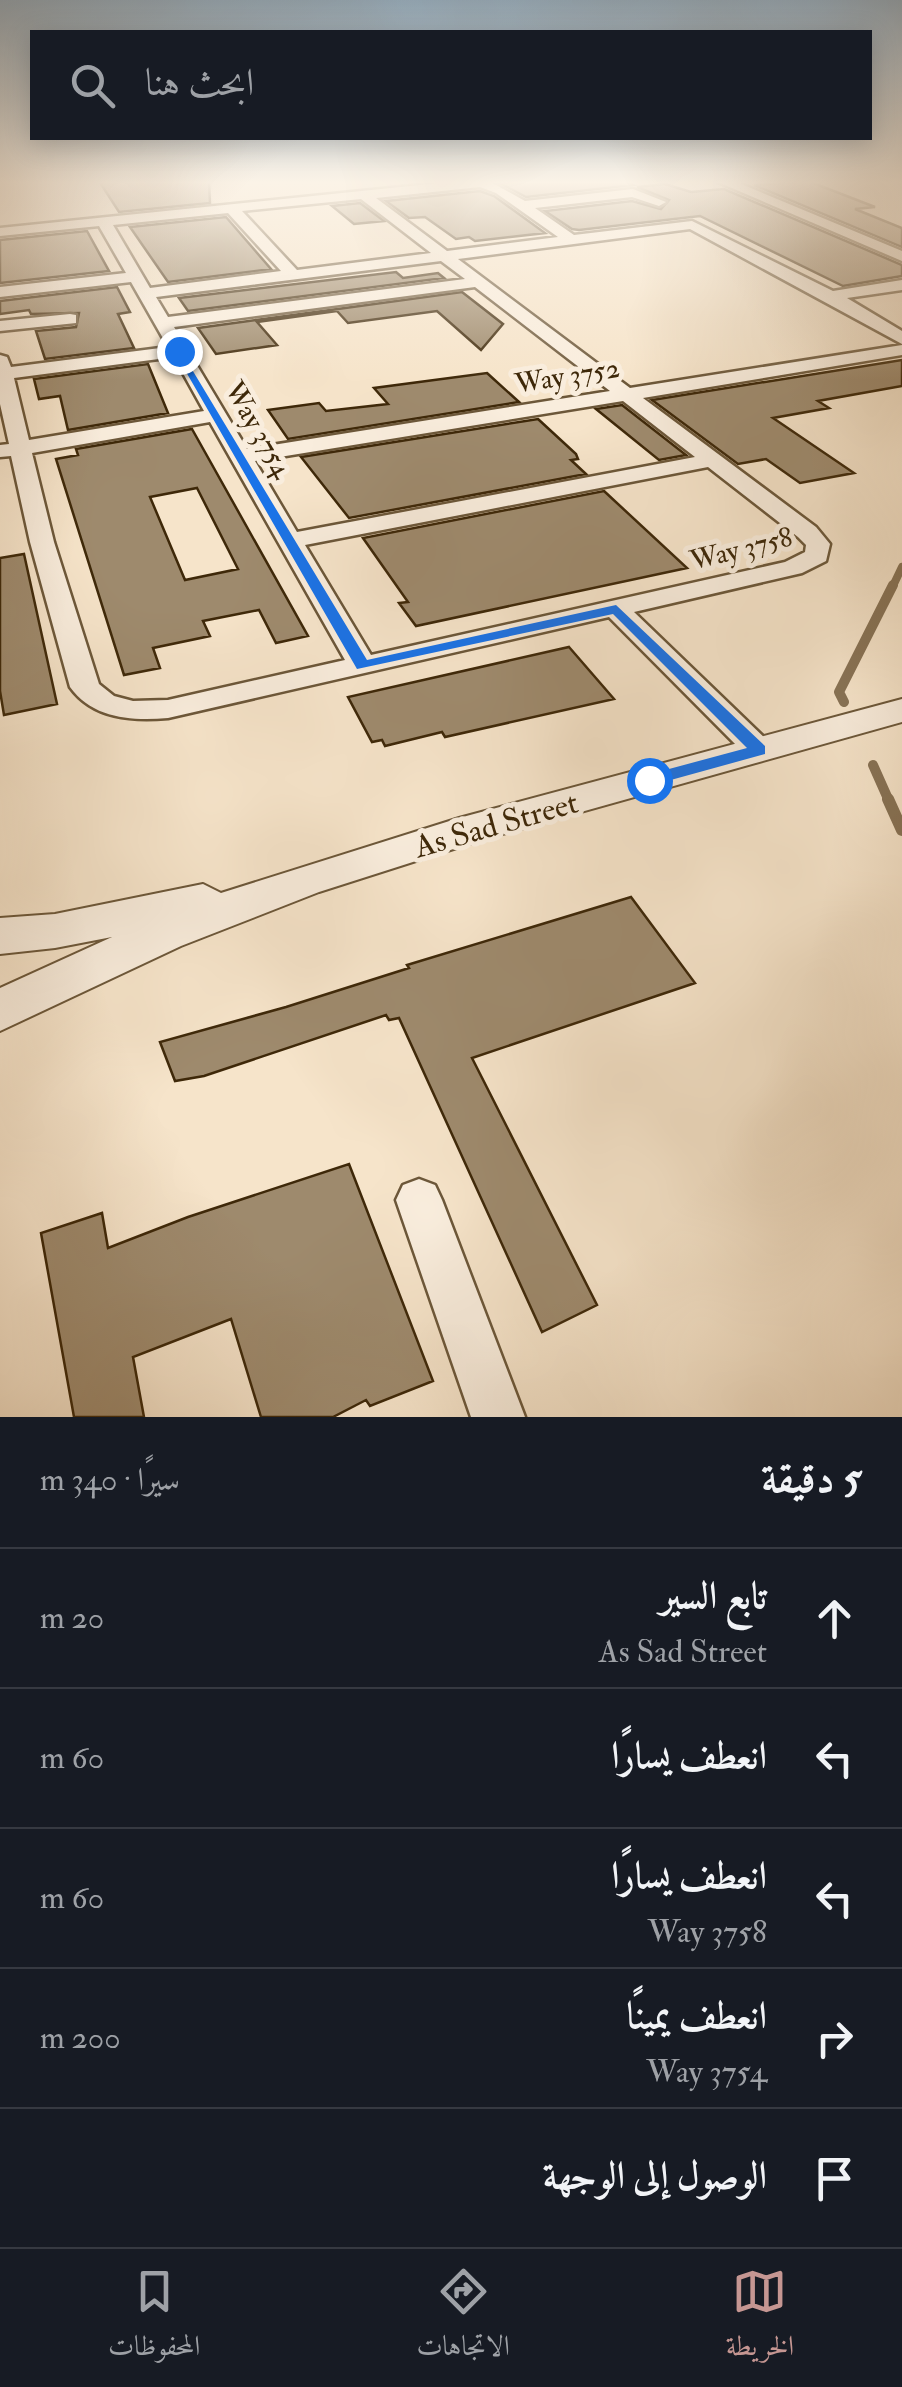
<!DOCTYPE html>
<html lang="ar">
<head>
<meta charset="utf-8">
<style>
  body { margin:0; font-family:"IM FELL Double Pica",Amiri,serif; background:#242831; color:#f1f3f6; direction:rtl }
  .stop { position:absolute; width:30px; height:30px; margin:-22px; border:8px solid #1a73e8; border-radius:50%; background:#fff }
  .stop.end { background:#1a73e8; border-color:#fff; box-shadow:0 2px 10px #0008 }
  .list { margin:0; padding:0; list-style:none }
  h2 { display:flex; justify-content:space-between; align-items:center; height:130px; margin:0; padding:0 40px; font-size:42px }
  h2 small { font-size:32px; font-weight:400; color:#9ea1a6 }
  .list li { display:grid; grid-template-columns:65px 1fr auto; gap:30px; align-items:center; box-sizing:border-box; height:140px; padding:0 40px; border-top:2px solid #363941 }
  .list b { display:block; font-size:38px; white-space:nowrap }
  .list p { margin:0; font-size:32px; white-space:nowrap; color:#9ea1a6 }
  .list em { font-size:32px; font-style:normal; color:#9ea1a6 }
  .icon { flex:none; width:55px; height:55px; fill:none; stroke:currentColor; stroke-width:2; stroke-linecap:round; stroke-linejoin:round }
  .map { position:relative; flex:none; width:902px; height:1417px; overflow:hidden; direction:ltr }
  .search { position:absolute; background:#171b24; box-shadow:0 5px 25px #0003; left:30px; right:30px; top:30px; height:110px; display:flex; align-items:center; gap:25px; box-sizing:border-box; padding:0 35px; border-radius:0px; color:#9ea1a6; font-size:38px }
  .sheet { height:830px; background:#171b24 }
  nav { display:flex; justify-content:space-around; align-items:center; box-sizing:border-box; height:140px; border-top:2px solid #363941; background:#171b24; font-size:28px; color:#9ea1a6 }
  nav a { display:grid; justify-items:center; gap:5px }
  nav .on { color:#c59692 }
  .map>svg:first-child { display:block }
</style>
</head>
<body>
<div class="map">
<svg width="902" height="1417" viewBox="0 0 902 1417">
  <rect width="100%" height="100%" fill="#f6e4ca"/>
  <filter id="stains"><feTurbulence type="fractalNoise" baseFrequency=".002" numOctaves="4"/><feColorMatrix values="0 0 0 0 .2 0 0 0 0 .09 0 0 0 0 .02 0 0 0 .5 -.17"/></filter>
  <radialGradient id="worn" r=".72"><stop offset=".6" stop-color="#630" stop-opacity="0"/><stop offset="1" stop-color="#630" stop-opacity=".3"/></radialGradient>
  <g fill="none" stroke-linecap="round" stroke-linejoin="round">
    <path stroke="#877255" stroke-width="8" d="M892,588L902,567"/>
    <path stroke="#877255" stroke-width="10" d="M844,702L839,692L893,585
      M873,765L889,801"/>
    <path stroke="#877255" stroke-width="12" d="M888,799L902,830"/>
  </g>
  <path fill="#9e8a6d" stroke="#3e2809" stroke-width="2.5" fill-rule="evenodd" d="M99,181H209L210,203L119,212Z
    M516,181H625L633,185L526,197L500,183Z
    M808,181L875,207L855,209L902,228V247L754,185Z
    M665,184L691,192L724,189L902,265V276L843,286L700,216L579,230L572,229L545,211L632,201L661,209L669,200L637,187Z
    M480,191L494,196L545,233L475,241L469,237L456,239L425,217L409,218L386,201Z
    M360,203L384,221L354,224L332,206Z
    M226,217L271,269L168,282L130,227Z
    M87,231L109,271L0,283V240Z
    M396,272L403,278L438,273L444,278L188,311L179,298Z
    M117,287L130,312L118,314L134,348L45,359L36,331L76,327L79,313L31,314L29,310L0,314V301Z
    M462,292L503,324L481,350L437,311L348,323L337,311L257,322L277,345L216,354L198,328Z
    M902,360V386L818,401L829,408L773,418L854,473L800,483L766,459L738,464L652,400Z
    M148,364L168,413L68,430L60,396L39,399L34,379Z
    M487,373L519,402L288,439L268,410L319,403L326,411L388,404L374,388Z
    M622,405L686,455L659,460L596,409Z
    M538,419L576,454L578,459L571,460L586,474L349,518L301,457Z
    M192,429L308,636L276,643L259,610L203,621L210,636L153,648L160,668L124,675L56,459L78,455L76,449ZM197,488L238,569L185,580L150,497Z
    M604,491L687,568L416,626L399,603L408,602L363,538Z
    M24,554L57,704L4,715L0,691V558Z
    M569,647L614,699L445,737L442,732L385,746L382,740L372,742L348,697Z
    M631,897L695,983L472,1058L597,1305L542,1332L399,1018L389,1020L386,1015L204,1076L175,1081L160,1042L286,1007L409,968L407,965Z
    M349,1164L433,1381L370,1406L366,1400L333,1417H261L231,1319L133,1357L144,1417H74L41,1233L102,1213L108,1248L188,1217Z"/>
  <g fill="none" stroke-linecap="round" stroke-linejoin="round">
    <g stroke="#6c5739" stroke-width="5">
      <path id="minor" d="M459,181H489L525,201L633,189L666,202L659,206L632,197L535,208L574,235L692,221L833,291L902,280V290L847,298L902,331V344L690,229L458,259L630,388L902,345V355L643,398L816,527L830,544L826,561L802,573L634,612L770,743L775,750L770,757H748L609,617L168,718C132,721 93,719 70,687L30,542L11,456L0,457V445L9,444L0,404V355L7,357L11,367L168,347L131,282L0,297V287L126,273L99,226L0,236V228ZM480,187L496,193L558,237L447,251L376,198ZM361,199L431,253L297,270L242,211ZM228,213L281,271L150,288L113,225ZM441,261L465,279L168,317L156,297ZM475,287L610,391L247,449L174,327ZM174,357L204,411L29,440L14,378ZM623,401L695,457L297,532L255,461ZM210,422L345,660L168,700L133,701L114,696L99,684L54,542L32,453ZM708,467L798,537L806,545L805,552L785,562L371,655L305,545Z
        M734,181L902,251V261L718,182Z
        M70,314L76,315V323L0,331V321Z
        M419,1179L435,1185L442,1200L525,1417H471L396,1200L403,1185Z"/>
    </g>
    <g stroke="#6c5739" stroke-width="4">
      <path id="tertiary" d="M902,699V722L488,838L319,892L181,946L0,1031V988L112,937L55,948L0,954V918L55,914L203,884L221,893L459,818Z"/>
    </g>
    <use href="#minor" fill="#f9eddd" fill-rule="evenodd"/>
    <use href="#tertiary" fill="#f9eddd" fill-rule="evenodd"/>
  </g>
  <linearGradient id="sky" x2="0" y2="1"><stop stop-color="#94aec2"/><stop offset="0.48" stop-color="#fbf3e7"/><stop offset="1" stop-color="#fbf3e7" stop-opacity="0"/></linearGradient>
  <rect width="902" height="380" fill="url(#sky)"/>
  <path fill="#1a73e8" d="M179,348L367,660L616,605L765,746V754L649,786L643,784V776L747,748L613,614L357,669L174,351Z"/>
  <g text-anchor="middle" stroke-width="10" stroke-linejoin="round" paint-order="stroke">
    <g font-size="28" fill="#3e2809" stroke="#f9eddd">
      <text transform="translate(567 375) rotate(-9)" y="10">Way 3752</text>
      <text transform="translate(259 429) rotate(60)" y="10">Way 3754</text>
      <text transform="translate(741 548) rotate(-14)" y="10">Way 3758</text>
    </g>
    <g font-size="32" fill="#3e2809" stroke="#f9eddd">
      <text transform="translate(496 824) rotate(-16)" y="11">As Sad Street</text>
    </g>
  </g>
  <rect width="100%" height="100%" filter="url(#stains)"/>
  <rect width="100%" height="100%" fill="url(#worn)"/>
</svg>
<div class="stop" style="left:649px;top:780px"></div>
<div class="stop end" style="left:179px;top:351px"></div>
<div class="search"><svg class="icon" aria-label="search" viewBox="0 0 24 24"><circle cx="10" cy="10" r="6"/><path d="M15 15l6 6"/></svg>ابحث هنا</div>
</div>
<section class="sheet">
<h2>5 دقيقة<small>سيرًا · 340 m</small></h2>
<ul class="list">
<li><svg class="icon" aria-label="ahead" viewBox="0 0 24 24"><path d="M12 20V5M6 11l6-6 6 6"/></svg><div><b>تابع السير</b><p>As Sad Street</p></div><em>20 m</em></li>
<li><svg class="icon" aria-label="left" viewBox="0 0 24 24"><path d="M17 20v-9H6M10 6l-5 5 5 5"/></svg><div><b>انعطف يسارًا</b></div><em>60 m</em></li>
<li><svg class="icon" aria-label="left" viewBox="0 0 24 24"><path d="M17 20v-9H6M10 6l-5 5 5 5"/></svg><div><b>انعطف يسارًا</b><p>Way 3758</p></div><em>60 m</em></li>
<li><svg class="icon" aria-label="right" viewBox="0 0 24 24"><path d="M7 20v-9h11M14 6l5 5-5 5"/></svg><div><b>انعطف يمينًا</b><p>Way 3754</p></div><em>200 m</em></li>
<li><svg class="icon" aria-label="arrive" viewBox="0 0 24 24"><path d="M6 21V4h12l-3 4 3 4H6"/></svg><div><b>الوصول إلى الوجهة</b></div></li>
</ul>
</section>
<nav>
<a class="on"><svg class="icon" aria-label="map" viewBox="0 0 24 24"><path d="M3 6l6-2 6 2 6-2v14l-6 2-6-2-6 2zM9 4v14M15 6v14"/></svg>الخريطة</a>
<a><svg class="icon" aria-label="directions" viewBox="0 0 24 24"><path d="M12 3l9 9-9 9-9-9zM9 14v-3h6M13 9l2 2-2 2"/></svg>الاتجاهات</a>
<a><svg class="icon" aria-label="saved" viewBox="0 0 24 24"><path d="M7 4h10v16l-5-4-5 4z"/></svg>المحفوظات</a>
</nav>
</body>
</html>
